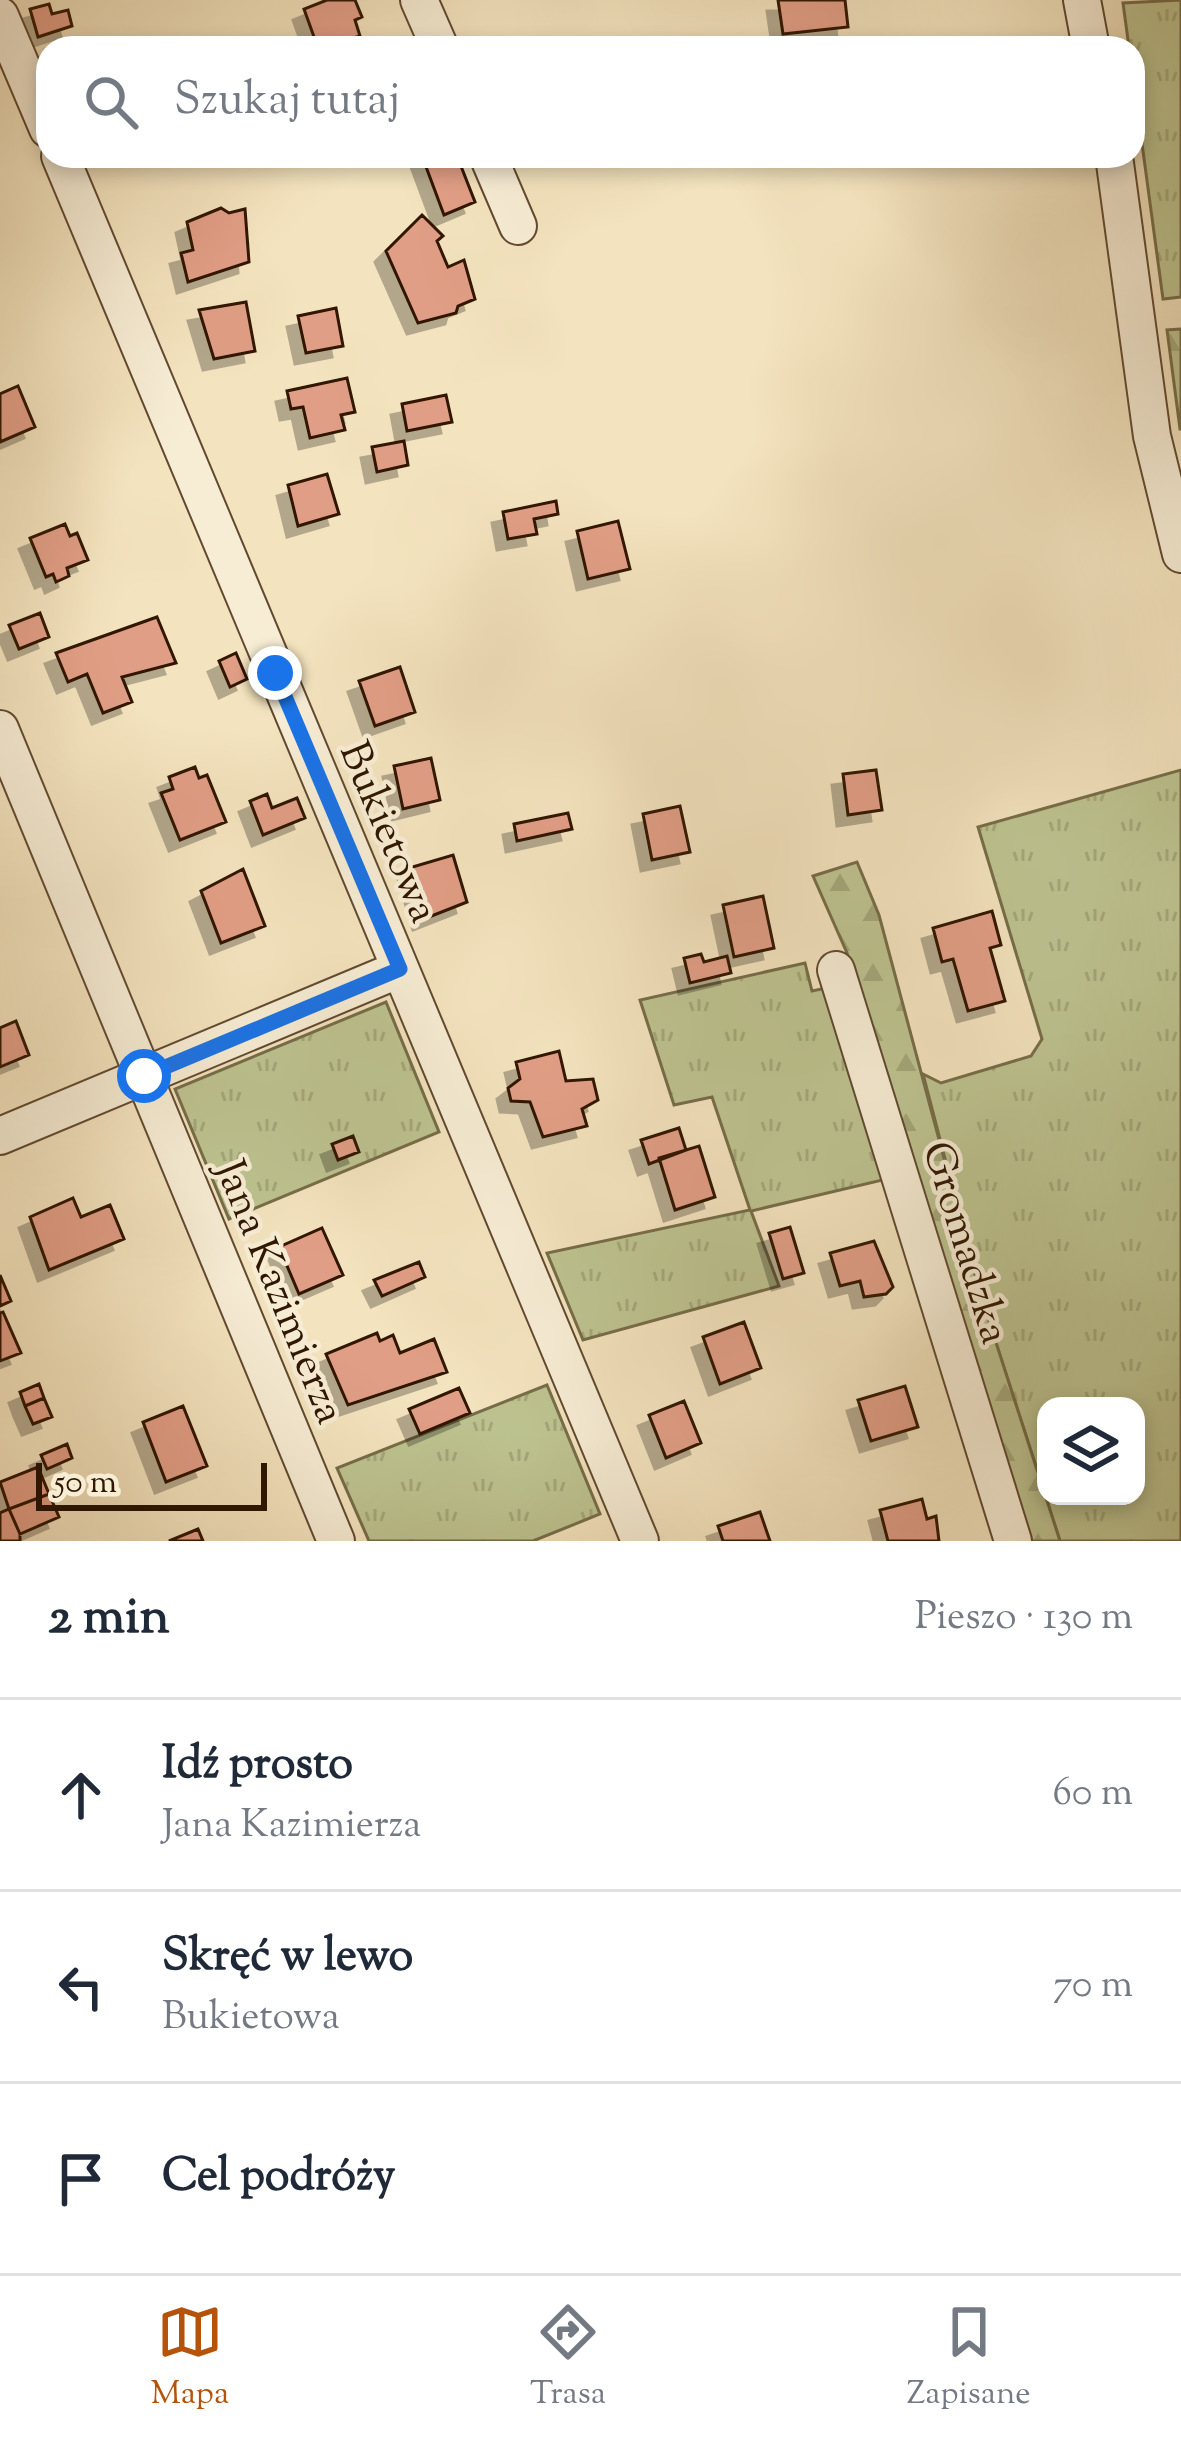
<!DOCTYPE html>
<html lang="pl">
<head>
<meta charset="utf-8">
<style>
  body { margin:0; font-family:"Sorts Mill Goudy",serif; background:#f2f2f3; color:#1f2937 }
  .controls { position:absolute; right:36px; bottom:36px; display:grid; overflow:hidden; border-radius:24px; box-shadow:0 6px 18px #0003 }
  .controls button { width:108px; height:108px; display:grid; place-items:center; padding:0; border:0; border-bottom:3px solid #e0e1e3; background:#fff; color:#1f2937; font:60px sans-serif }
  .scale { position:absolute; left:36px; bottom:30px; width:231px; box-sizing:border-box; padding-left:12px; border:6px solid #301700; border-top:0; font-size:33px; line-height:42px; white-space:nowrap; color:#301700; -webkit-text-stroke:9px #f7edd5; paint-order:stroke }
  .stop { position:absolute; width:36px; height:36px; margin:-27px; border:9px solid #1a73e8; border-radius:50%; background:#fff }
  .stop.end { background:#1a73e8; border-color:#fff; box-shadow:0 3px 12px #0008 }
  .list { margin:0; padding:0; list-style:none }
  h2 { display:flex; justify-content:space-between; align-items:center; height:156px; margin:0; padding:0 48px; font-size:51px }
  h2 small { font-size:39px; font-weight:400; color:#747a83 }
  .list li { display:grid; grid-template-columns:78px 1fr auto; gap:36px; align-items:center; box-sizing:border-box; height:192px; padding:0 48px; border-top:3px solid #e0e1e3 }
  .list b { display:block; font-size:45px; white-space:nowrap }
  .list p { margin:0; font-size:39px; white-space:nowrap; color:#747a83 }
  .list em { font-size:39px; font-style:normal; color:#747a83 }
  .icon { flex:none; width:66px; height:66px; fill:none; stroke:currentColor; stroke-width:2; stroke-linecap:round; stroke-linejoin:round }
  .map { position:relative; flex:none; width:1181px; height:1541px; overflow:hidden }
  .search { position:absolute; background:#fff; box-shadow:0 6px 18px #0003; left:36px; right:36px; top:36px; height:132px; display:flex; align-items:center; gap:30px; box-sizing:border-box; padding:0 42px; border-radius:36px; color:#747a83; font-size:45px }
  .sheet { height:732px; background:#fff }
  nav { display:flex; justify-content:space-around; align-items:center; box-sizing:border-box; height:168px; border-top:3px solid #e0e1e3; background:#fff; font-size:33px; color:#747a83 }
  nav a { display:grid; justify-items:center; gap:6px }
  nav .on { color:#b45309 }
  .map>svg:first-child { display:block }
</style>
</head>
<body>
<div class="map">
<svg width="1181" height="1541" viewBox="0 0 1181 1541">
  <defs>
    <pattern id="grass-tufts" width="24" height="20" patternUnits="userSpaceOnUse" patternTransform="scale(3)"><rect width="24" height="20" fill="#bdc390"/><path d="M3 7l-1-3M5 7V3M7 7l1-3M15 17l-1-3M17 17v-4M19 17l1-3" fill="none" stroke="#a3a77a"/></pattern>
    <pattern id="forest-firs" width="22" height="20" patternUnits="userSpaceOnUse" patternTransform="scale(3)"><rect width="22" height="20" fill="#bdc390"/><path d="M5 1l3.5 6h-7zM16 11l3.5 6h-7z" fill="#a3a77a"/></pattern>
    <filter id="shadow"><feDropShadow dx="-11" dy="11" stdDeviation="0" flood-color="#0004"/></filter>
  </defs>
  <rect width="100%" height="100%" fill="#f3e3be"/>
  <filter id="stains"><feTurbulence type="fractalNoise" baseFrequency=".00167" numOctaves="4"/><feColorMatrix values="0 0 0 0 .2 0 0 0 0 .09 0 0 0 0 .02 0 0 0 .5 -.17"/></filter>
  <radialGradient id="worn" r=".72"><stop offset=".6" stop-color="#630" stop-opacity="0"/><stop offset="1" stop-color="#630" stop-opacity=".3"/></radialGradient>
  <path fill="url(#grass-tufts)" stroke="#766d48" stroke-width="3" fill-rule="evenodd" d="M1181,0V297L1163,299L1123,3Z
    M1181,770V1541H1060L980,1293L923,1074L941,1083L1031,1056L1042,1039L978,827ZM1046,1406H1136V1496H1046Z
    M805,963L812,991L831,987L887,1179L751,1211L779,1286L583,1340L547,1253L750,1210L712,1097L674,1105L640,1000Z
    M386,1002L439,1132L229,1219L175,1089Z
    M547,1385L600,1514L533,1541H369L337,1468Z"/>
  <path fill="url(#forest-firs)" stroke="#766d48" stroke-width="3" d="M1181,329V429H1180L1167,330Z
    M857,862L879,915L980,1293L1060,1541H1027L847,953L813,876Z"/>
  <path fill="#e19e86" stroke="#301700" stroke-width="3" filter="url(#shadow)" d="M327,0H355L362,17L355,20L360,36L318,48L304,9Z
    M778,0H845L848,27L783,34Z
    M49,4L52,14L68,10L72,26L38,37L30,9Z
    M422,156H457L475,202L444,215Z
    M221,208L229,213L245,209L249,262L188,282L181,253L193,250L187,222Z
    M422,215L443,236L437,241L448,267L464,260L475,299L458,306L456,313L418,323L386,251Z
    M246,302L255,351L214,359L199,310Z
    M336,308L343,346L306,353L298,316Z
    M347,378L355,412L341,415L345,430L310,438L303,407L291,409L287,391Z
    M18,386L35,427L0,442V394Z
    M446,395L452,422L407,431L402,404Z
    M404,441L408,465L377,472L372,447Z
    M327,474L339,514L298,526L288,485Z
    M556,501L558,514L534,519L537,534L508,539L503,512Z
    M618,521L630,569L588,579L577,531Z
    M65,524L70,536L77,533L88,560L67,568L69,576L56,582L53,574L46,577L30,538Z
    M40,613L49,637L19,649L9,625Z
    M157,617L176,663L122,677L132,702L103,713L87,674L68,682L56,653Z
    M236,653L247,679L230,687L219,661Z
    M400,667L415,712L375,726L359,681Z
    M431,758L440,800L403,809L394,766Z
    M195,767L199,778L207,775L226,822L180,840L161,793L173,789L169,777Z
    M876,770L882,810L848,815L843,774Z
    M267,794L272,808L297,798L305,818L263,835L250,801Z
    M680,806L690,852L652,860L643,814Z
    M568,813L572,829L517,841L514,824Z
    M453,855L467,902L424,919L409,868Z
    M243,869L265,926L221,943L201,891Z
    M763,896L774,948L734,957L723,905Z
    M992,911L1001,945L990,948L1005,1001L968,1011L953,959L942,962L933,928Z
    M701,954L704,962L727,956L731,973L690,983L684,958Z
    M16,1021L29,1055L0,1067V1028Z
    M559,1051L566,1081L593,1079L598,1100L582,1109L587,1126L543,1137L530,1102L511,1101L508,1088L520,1079L516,1062Z
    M679,1128L686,1150L649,1164L641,1140Z
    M353,1136L359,1152L338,1160L332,1144Z
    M699,1146L715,1197L675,1210L659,1158Z
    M73,1198L81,1217L110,1205L124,1239L49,1270L30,1217Z
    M790,1227L804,1273L783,1279L769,1233Z
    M322,1228L343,1275L299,1294L279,1247Z
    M874,1241L893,1287L886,1294L864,1297L860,1281L840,1286L830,1253Z
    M419,1262L425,1277L382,1296L374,1280Z
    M0,1275L11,1301L0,1306Z
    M3,1312L21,1353L0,1361V1313Z
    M744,1322L761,1368L720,1384L703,1337Z
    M377,1333L380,1341L393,1335L400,1353L434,1339L447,1372L348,1405L326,1354Z
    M39,1384L44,1398L25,1406L20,1392Z
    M905,1386L918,1427L871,1441L858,1400Z
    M459,1388L470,1413L420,1434L409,1409Z
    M44,1398L52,1417L33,1424L25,1406Z
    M684,1401L701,1443L666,1458L649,1415Z
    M183,1406L207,1466L166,1482L143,1422Z
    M67,1444L72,1458L47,1469L41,1455Z
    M38,1467L49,1494L9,1509L0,1482Z
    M49,1494L59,1517L20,1534L9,1509Z
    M922,1499L927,1519L936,1516L939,1541H888L880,1510Z
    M9,1509L20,1534V1541H0V1513Z
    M760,1512L770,1541H723L718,1526Z
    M198,1529L203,1541H169Z"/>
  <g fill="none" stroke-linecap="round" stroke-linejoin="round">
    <g stroke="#614a30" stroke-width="40">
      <path id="minor" d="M419,0L440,48
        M1082,0L1091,48
        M0,16L48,129
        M60,156L640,1541
        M488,156L518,226
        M1114,156L1152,436L1181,554
        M0,729L336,1541
        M836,970L1013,1541
        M0,1136L400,969"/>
    </g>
    <use href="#minor" stroke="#f7edd5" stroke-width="36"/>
  </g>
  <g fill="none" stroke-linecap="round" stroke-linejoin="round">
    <path stroke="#1a73e8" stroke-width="15" d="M144,1076L400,969L275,673"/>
  </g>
  <g text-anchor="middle" stroke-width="9" stroke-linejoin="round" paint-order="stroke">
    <g font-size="42" fill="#301700" stroke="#f7edd5">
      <text transform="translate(391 831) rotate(67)" y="15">Bukietowa</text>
      <text transform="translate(968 1242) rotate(73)" y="15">Gromadzka</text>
      <text transform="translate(282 1291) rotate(68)" y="15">Jana Kazimierza</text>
    </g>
  </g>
  <rect width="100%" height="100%" filter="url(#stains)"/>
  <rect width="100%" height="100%" fill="url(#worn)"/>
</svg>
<div class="controls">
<button><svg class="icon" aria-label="layers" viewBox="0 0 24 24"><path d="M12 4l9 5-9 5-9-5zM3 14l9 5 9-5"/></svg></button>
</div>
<div class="scale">50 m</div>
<div class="stop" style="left:144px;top:1076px"></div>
<div class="stop end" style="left:275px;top:673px"></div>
<div class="search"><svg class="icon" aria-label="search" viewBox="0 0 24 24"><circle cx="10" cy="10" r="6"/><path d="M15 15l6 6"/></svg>Szukaj tutaj</div>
</div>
<section class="sheet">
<h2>2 min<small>Pieszo · 130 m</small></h2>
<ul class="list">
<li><svg class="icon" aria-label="ahead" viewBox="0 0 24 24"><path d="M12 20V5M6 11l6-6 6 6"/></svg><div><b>Idź prosto</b><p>Jana Kazimierza</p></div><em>60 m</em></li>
<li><svg class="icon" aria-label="left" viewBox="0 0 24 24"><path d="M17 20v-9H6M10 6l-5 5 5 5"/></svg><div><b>Skręć w lewo</b><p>Bukietowa</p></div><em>70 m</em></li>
<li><svg class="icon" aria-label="arrive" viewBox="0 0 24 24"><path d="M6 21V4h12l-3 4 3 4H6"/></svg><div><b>Cel podróży</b></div></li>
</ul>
</section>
<nav>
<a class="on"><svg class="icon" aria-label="map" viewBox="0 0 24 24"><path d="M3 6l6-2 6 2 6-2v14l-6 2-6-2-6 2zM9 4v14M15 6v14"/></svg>Mapa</a>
<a><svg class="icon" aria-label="directions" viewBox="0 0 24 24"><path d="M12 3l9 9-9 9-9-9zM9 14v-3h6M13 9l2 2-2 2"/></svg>Trasa</a>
<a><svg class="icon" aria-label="saved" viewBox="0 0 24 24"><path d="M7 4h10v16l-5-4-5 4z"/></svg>Zapisane</a>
</nav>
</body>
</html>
